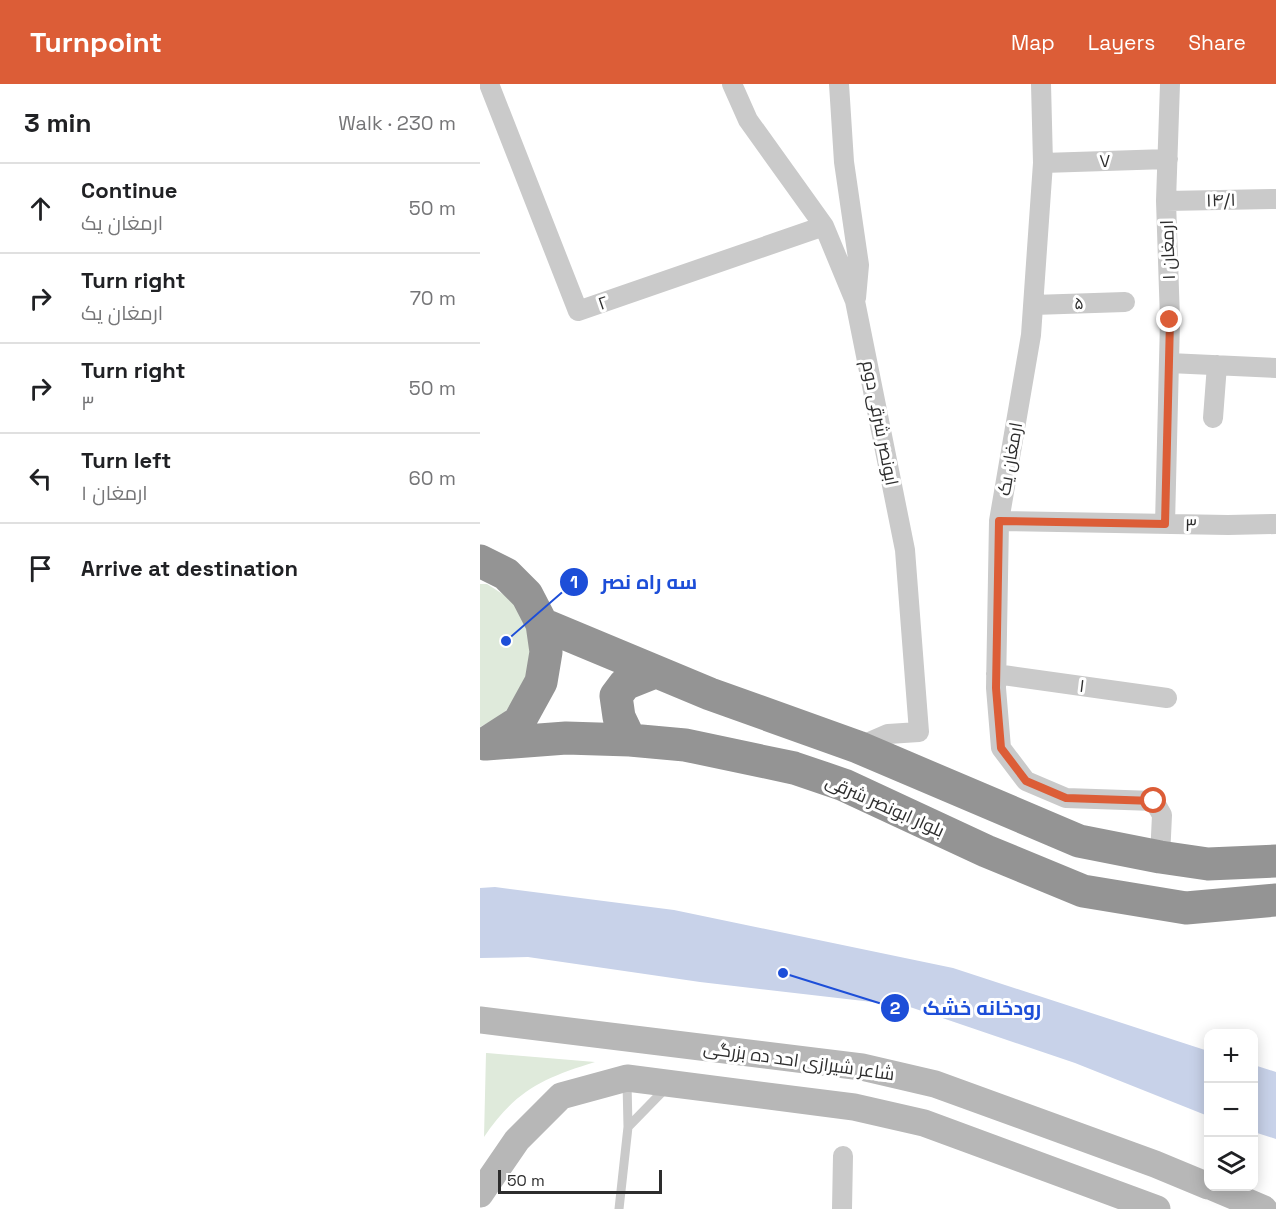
<!DOCTYPE html>
<html lang="en">
<head>
<meta charset="utf-8">
<style>
  body { margin:0; font-family:"Space Grotesk",Cairo,sans-serif; background:#f6f6f6; color:#202124 }
  .controls { position:absolute; right:18px; bottom:18px; display:grid; overflow:hidden; border-radius:12px; box-shadow:0 3px 15px #0003 }
  .controls button { width:54px; height:54px; display:grid; place-items:center; padding:0; border:0; border-bottom:2px solid #e0e0e0; background:#fff; color:#202124; font:30px sans-serif }
  .scale { position:absolute; left:18px; bottom:15px; width:164px; box-sizing:border-box; padding-left:6px; border:3px solid #2d2d2d; border-top:0; font-size:16px; line-height:21px; white-space:nowrap; color:#2d2d2d; -webkit-text-stroke:4px #fff; paint-order:stroke }
  .stop { position:absolute; width:18px; height:18px; margin:-14px; border:4px solid #dc5d37; border-radius:50%; background:#fff }
  .stop.end { background:#dc5d37; border-color:#fff; box-shadow:0 2px 6px #0008 }
  .list { margin:0; padding:0; list-style:none }
  h2 { display:flex; justify-content:space-between; align-items:center; height:78px; margin:0; padding:0 24px; font-size:26px }
  h2 small { font-size:20px; font-weight:400; color:#757577 }
  .list li { display:grid; grid-template-columns:39px 1fr auto; gap:18px; align-items:center; box-sizing:border-box; height:90px; padding:0 24px; border-top:2px solid #e0e0e0 }
  .list b { display:block; font-size:22px; white-space:nowrap }
  .list p { margin:0; font-size:20px; white-space:nowrap; color:#757577 }
  .list em { font-size:20px; font-style:normal; color:#757577 }
  .icon { flex:none; width:33px; height:33px; fill:none; stroke:currentColor; stroke-width:2; stroke-linecap:round; stroke-linejoin:round }
  .map { position:relative; flex:none; width:796px; height:1125px; overflow:hidden }
  header { display:flex; align-items:center; gap:36px; box-sizing:border-box; height:84px; padding:0 30px; background:#dc5d37; color:#fff }
  header strong { font-size:28px }
  nav { display:flex; gap:33px; margin-inline-start:auto; font-size:21px }
  main { display:flex }
  aside { flex:1; background:#fff }
  .map>svg:first-child { display:block }
</style>
</head>
<body>
<header>
<strong>Turnpoint</strong>
<nav><a>Map</a><a>Layers</a><a>Share</a></nav>
</header>
<main>
<aside>
<h2>3 min<small>Walk · 230 m</small></h2>
<ul class="list">
<li><svg class="icon" aria-label="ahead" viewBox="0 0 24 24"><path d="M12 20V5M6 11l6-6 6 6"/></svg><div><b>Continue</b><p>ارمغان یک</p></div><em>50 m</em></li>
<li><svg class="icon" aria-label="right" viewBox="0 0 24 24"><path d="M7 20v-9h11M14 6l5 5-5 5"/></svg><div><b>Turn right</b><p>ارمغان یک</p></div><em>70 m</em></li>
<li><svg class="icon" aria-label="right" viewBox="0 0 24 24"><path d="M7 20v-9h11M14 6l5 5-5 5"/></svg><div><b>Turn right</b><p>۳</p></div><em>50 m</em></li>
<li><svg class="icon" aria-label="left" viewBox="0 0 24 24"><path d="M17 20v-9H6M10 6l-5 5 5 5"/></svg><div><b>Turn left</b><p>ارمغان ۱</p></div><em>60 m</em></li>
<li><svg class="icon" aria-label="arrive" viewBox="0 0 24 24"><path d="M6 21V4h12l-3 4 3 4H6"/></svg><div><b>Arrive at destination</b></div></li>
</ul>
</aside>
<div class="map">
<svg width="796" height="1125" viewBox="0 0 796 1125">
  <rect width="100%" height="100%" fill="#fff"/>
  <path fill="#dfeadb" d="M0,500H7L35,518L52,542L53,572L46,604L21,632L0,643Z
    M6,969H7L115,978C63,994 35,1007 4,1053Z"/>
  <path fill="#c8d2e9" d="M15,803L194,826L473,884L728,967V1032L595,979L427,922L220,898L48,873L0,874V804Z
    M774,981L796,988V1055L774,1048Z"/>
  <g fill="none" stroke-linecap="round" stroke-linejoin="round">
    <path stroke="#cacaca" stroke-width="9" d="M147,998L148,1043
      M139,1125L148,1043L187,1003"/>
    <path stroke="#cacaca" stroke-width="20" d="M9,0L98,227L344,142
      M252,0L268,36L344,142L375,217L425,466L439,648L408,650L378,663
      M359,0L364,78L379,181L376,214
      M561,0L563,79L551,251L519,437L516,604L521,664L546,697L586,714L674,717L682,731L680,773
      M563,79L688,75
      M686,117L796,115
      M553,221L645,218
      M689,279L796,284
      M733,334L737,281
      M519,437L748,441L796,440
      M685,440L690,236L686,117L690,0
      M516,590L687,614
      M362,1125L363,1072"/>
    <path stroke="#b7b7b7" stroke-width="27" d="M0,936L382,983L455,1000L675,1080L728,1102
      M730,1102L784,1125
      M0,1110L37,1056L81,1012L147,994L374,1023L444,1039L677,1125"/>
    <path stroke="#949494" stroke-width="33" d="M0,477L26,490L47,511L62,540L66,568L61,598L39,638L5,660
      M62,540L230,610L378,663L599,757L680,773L728,780L796,777
      M150,656L139,633L136,612L145,600L175,588
      M6,660L86,654L150,656L205,661L314,684L364,701L506,767L603,807L706,824L796,816"/>
  </g>
  <g fill="none" stroke-linecap="round" stroke-linejoin="round">
    <path stroke="#dc5d37" stroke-width="8" d="M674,717L586,714L546,697L521,664L516,604L519,437L685,440L690,236"/>
  </g>
  <g text-anchor="middle" stroke-width="6" stroke-linejoin="round" paint-order="stroke">
    <g font-size="18" fill="#2d2d2d" stroke="#fff">
      <text transform="translate(625 77) rotate(-2)" y="6">۷</text>
      <text transform="translate(741 116) rotate(-2)" y="6">۱۴/۱</text>
      <text transform="translate(688 166) rotate(-92)" y="6">ارمغان ۱</text>
      <text transform="translate(123 219) rotate(-19)" y="6">۲</text>
      <text transform="translate(599 219) rotate(-2)" y="6">۵</text>
      <text transform="translate(400 339) rotate(79)" y="6">ابونصر شرقی دوم</text>
      <text transform="translate(530 375) rotate(-80)" y="6">ارمغان یک</text>
      <text transform="translate(711 441) rotate(1)" y="6">۳</text>
      <text transform="translate(602 602) rotate(7)" y="6">۱</text>
      <text transform="translate(405 722) rotate(24)" y="6">بلوار ابونصر شرقی</text>
      <text transform="translate(319 977) rotate(8)" y="6">شاعر شیرازی احد ده بزرگی</text>
    </g>
  </g>
  <path fill="none" stroke="#1d4ed8" stroke-width="2" d="M26 557L94 498M303 889L415 924"/>
  <g fill="#1d4ed8" stroke="#fff" stroke-width="2">
    <circle cx="26" cy="557" r="6"/>
    <circle cx="303" cy="889" r="6"/>
    <circle cx="94" cy="498" r="15"/>
    <circle cx="415" cy="924" r="15"/>
  </g>
  <g font-size="18" text-anchor="middle" font-weight="bold" fill="#fff">
    <text x="94" y="504">1</text>
    <text x="415" y="930">2</text>
  </g>
  <g font-size="20" text-anchor="middle" font-weight="bold" fill="#1d4ed8" stroke="#fff" stroke-width="6" stroke-linejoin="round" paint-order="stroke">
    <text x="169" y="505">سه راه نصر</text>
    <text x="502" y="931">رودخانه خشک</text>
  </g>
</svg>
<div class="controls">
<button>+</button>
<button>−</button>
<button><svg class="icon" aria-label="layers" viewBox="0 0 24 24"><path d="M12 4l9 5-9 5-9-5zM3 14l9 5 9-5"/></svg></button>
</div>
<div class="scale">50 m</div>
<div class="stop" style="left:674px;top:717px"></div>
<div class="stop end" style="left:690px;top:236px"></div>
</div>
</main>
</body>
</html>
